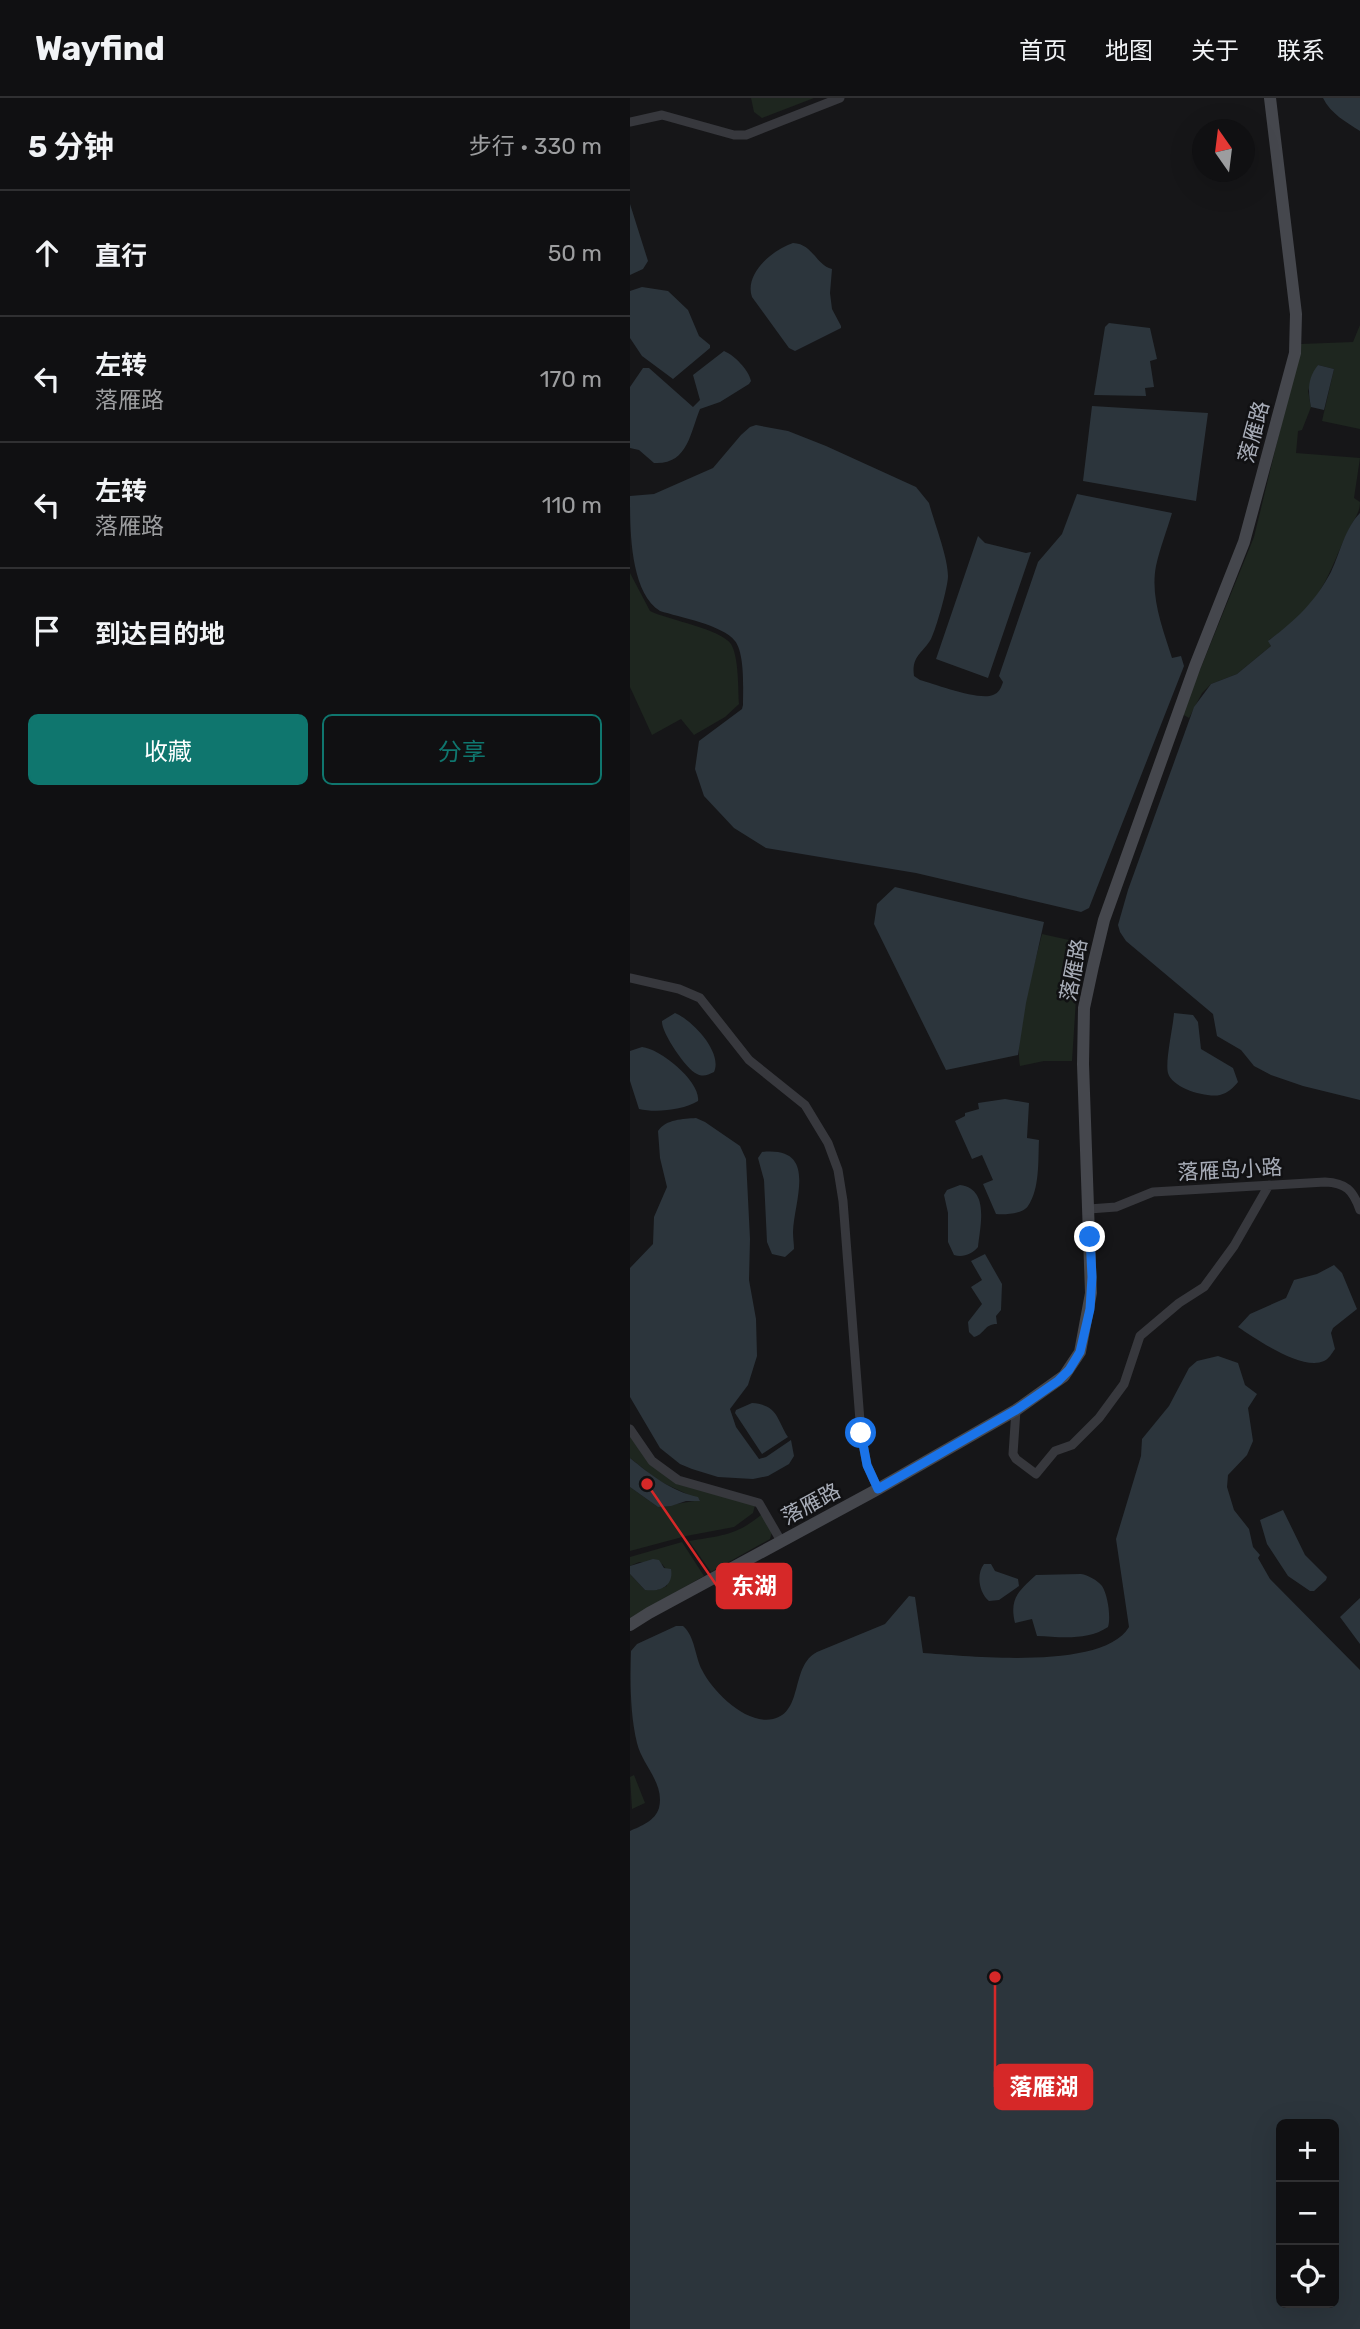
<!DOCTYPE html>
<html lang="zh">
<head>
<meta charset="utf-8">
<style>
  body { margin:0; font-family:Rubik,"Noto Sans SC",sans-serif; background:#19191b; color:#f1f3f6 }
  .controls { position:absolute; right:21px; bottom:21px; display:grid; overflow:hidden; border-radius:10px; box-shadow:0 7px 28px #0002 }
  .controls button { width:63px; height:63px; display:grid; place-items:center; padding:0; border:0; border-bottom:2px solid #303032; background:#101012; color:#f1f3f6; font:35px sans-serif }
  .compass { position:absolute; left:562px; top:21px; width:63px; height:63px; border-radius:50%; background:#101012; box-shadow:0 7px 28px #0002; rotate:346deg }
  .stop { position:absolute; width:21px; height:21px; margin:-16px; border:5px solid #1a73e8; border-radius:50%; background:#fff }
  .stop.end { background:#1a73e8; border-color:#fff; box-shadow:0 2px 7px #0008 }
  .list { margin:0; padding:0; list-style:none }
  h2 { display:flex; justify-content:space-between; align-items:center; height:91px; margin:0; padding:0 28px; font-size:30px }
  h2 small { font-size:23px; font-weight:400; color:#9c9d9f }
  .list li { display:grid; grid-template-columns:46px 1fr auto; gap:21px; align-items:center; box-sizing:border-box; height:126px; padding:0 28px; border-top:2px solid #303032 }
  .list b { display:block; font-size:26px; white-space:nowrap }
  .list p { margin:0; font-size:23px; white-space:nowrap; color:#9c9d9f }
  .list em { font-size:23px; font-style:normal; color:#9c9d9f }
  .actions { display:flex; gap:14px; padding:21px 28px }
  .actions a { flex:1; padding:16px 0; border:2px solid #0f766e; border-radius:10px; text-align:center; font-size:24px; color:#0f766e }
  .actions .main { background:#0f766e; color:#fff }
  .icon { flex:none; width:38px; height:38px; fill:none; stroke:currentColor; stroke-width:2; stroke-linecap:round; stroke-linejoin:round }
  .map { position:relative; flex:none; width:730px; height:2231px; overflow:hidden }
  header { display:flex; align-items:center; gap:42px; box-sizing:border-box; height:98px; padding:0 35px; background:#101012; border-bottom:2px solid #303032 }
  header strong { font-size:33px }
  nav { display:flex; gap:38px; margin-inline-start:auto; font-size:24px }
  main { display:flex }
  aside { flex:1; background:#101012 }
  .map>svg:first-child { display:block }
</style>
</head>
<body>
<header>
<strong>Wayfind</strong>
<nav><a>首页</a><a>地图</a><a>关于</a><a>联系</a></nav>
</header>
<main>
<aside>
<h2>5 分钟<small>步行 · 330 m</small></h2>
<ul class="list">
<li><svg class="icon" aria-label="ahead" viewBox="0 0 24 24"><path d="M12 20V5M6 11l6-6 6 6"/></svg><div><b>直行</b></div><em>50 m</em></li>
<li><svg class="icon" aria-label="left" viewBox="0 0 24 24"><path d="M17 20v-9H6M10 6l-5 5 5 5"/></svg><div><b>左转</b><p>落雁路</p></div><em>170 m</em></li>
<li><svg class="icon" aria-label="left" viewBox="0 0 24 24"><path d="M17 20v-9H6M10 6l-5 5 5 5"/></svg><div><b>左转</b><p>落雁路</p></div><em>110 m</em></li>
<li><svg class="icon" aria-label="arrive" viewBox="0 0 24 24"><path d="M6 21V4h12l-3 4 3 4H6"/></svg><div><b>到达目的地</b></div></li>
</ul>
<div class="actions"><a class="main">收藏</a><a>分享</a></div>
</aside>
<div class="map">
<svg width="730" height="2231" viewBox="0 0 730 2231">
  <rect width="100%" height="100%" fill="#161618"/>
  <path fill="#1e261f" d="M121,0H184L132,20L124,14Z
    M730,227V331L692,323L704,271L688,267L678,293L681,309L672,332L668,333L666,355L730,360L724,400L730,404C730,416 723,422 718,433C704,463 694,496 669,519C660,527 649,535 639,542L641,548L607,576L581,586L572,595L559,620L552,616L624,439L671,246L723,244Z
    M0,475L20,513C38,522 91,531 101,546C109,559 108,592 109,606L95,619L64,637L51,621L22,637L0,589Z
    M412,836L457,846L446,901L442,963H414L390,968C384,937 404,869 412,836Z
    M0,1335L27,1371L125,1407L123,1415L104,1429L56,1438L0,1453V1389L28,1409L70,1402L29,1383L0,1360Z
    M133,1415L142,1434L140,1441L81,1474L59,1443C90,1438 109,1437 133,1415Z
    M52,1444L74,1478L0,1520V1476L15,1492H27L37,1488L36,1471L32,1466L9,1464L0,1468V1459Z
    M4,1677L15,1705L2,1711L0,1679Z"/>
  <path fill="#2c353c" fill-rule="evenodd" d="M693,0H730V33C716,24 701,16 693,0Z
    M0,106L18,163L13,171L0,177Z
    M163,145C183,146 186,167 202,171L200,195L202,211L211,228V230L165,253L159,250L122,199C114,176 142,152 163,145Z
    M12,189L38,193L58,212L69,238L80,247V250L43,281L12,258L0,240V193Z
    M479,225L520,230L527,261L520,263L524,289L515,290L516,298L464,297L475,229Z
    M94,253C104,257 119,272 121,283L119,286L90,304L70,311C60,335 58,367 24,365L9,352L0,350V289L13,270H19L63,309L70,302L63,277Z
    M688,267L704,271L694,312L681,309C678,293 677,281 688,267Z
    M462,308L578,315L566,403L453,383Z
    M126,327L158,333L196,348L286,389L299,405C304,424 318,459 318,478C318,489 306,531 301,541C293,555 281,558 284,578L290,582C305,586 349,603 363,597C369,595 371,590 373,584L369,578L408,464L432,436L447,396L542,415C537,432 530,450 526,468C520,499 533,531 542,560L551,558L554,568L459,810L451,814L286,775L136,750L104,730L74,698L65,671L69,643L112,611L113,607C113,591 115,556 105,543C93,527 49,519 30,513C0,494 0,432 0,398L24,396L83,370L111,337L120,329Z
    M730,415V1002L673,988L641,977L624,968L611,952L587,938L583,916L496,843L490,834L488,827L498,792L564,609L581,586L607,576L641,548L638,543C665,523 685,504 701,474C710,455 715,430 730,415Z
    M348,438L355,445L396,455L401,454L358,580L306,561Z
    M265,789L414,824L396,905L388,957L316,972L244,826L247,806Z
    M45,915C62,922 93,954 84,974C78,977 73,979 67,976C56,971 31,934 32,923Z
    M544,915L563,917L568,924L571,951L603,970L608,984C603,990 598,995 590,997C576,1000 542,990 538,975C535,963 543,930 544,915Z
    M12,949C31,951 71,984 68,1003C53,1012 26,1015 9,1011L0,983V953Z
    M375,1001L399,1005L397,1040L409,1042C408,1062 410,1091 398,1108C393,1116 374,1117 366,1116L353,1086L363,1082L352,1057L342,1061L325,1023L335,1018V1015L349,1011L348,1005Z
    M66,1020L75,1024L110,1048L116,1061L120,1141L119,1182L126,1221L127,1258L118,1287L100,1311L106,1329L129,1361L136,1359L161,1342L164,1358L159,1366L138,1378L123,1381L88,1379L62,1371L50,1366L30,1350L0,1299V1170L23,1146L24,1119L37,1089L30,1060L28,1033C36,1021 53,1021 66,1020Z
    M132,1054C189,1048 164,1102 163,1134C163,1140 164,1146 164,1151L155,1159L142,1156L137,1144L134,1082L128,1060Z
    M330,1087C360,1091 350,1128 348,1149C342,1156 333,1160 324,1157L318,1144V1115L314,1097L317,1092Z
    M355,1156L372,1186L371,1212L366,1218L367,1226C354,1226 354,1237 344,1239L339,1234L338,1224L352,1206L341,1189L352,1182L341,1163Z
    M704,1167L712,1175L727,1211L703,1230L701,1235L705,1251C702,1255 698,1262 694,1263C672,1273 626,1241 608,1229L620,1216L656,1200L664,1182L687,1176Z
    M588,1258L608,1265L615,1287L627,1296L618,1310L623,1343L617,1357L598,1377L597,1389L604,1412L619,1431L623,1449L630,1457L628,1460L640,1481L730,1572V2231H0V1733C11,1728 25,1723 29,1710C35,1685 12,1667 7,1645C0,1616 0,1582 1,1553L7,1546L46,1528H53C65,1538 65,1559 72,1572C83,1594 116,1627 143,1621C174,1614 160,1568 187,1554L255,1526L279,1498L285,1499L293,1555C338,1558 473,1573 499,1529L486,1441L511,1358L512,1341L539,1308L559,1270L567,1263ZM704,2026V2205H651V2026Z
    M122,1305C148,1307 146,1320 158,1339L132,1356L105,1315L106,1312Z
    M0,1360C21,1377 41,1393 68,1399L70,1403H56L41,1408L28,1409L0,1389Z
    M653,1412L675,1457L697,1479L696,1482L684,1493H680L658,1478L637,1446L630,1422Z
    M23,1461L29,1462L34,1470L41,1471C44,1488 30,1494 15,1492L0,1476V1468Z
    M354,1466H361L365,1473L388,1481L389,1488L369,1502L359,1503C349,1495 346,1476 354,1466Z
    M451,1476C458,1477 467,1482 472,1488C478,1497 481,1520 478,1529C457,1543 430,1539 407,1538L402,1521L385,1525C379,1500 389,1493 406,1477Z
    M730,1500V1546L710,1519Z"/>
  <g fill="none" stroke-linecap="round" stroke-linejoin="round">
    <path stroke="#37383d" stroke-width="9" d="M0,24L32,17L104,37H116L210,0
      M0,880L49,891L70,900L119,962L175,1007L198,1045L208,1072L213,1103L231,1336L237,1367L248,1391
      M459,1111L486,1109L523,1094L695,1084C716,1085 723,1092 730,1112
      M386,1312L383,1356L386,1361L406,1376L425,1353L442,1347L469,1320L494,1286L510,1238L549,1205L574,1189L604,1148L639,1087
      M0,1331L22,1363L48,1382L129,1405L151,1443"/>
    <path stroke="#45474d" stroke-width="12" d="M0,1527L19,1515L248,1391L386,1312L434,1278L450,1254L461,1195L453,966L454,910L463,868L474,822L565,568L614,444L665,255L666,216L640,0"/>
  </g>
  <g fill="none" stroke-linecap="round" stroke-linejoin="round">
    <path stroke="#1a73e8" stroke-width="9" d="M231,1335L237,1367L248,1391L386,1312L428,1283L439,1272L450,1254L460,1211L462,1179L460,1139"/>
  </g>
  <g text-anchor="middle" stroke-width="5" stroke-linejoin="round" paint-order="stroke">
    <g font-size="21" fill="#a8adb8" stroke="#111113">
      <text transform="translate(624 334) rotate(-75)" y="7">落雁路</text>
      <text transform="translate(444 872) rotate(-79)" y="7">落雁路</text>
      <text transform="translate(600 1072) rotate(-3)" y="7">落雁岛小路</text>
      <text transform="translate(181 1406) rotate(-28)" y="7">落雁路</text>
    </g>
  </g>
  <path fill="none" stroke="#d62828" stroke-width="2.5" d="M17 1386L87 1488M365 1879L365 1989"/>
  <g fill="#d62828" stroke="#111113" stroke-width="2.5">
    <circle cx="17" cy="1386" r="7"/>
    <circle cx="365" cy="1879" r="7"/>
  </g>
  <g fill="#d62828" stroke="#d62828" stroke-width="2.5">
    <rect x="87" y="1466" width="74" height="44" rx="7"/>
    <rect x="365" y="1967" width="97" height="44" rx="7"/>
  </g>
  <g font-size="23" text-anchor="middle" font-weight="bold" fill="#fff">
    <text x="124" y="1496">东湖</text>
    <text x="414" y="1997">落雁湖</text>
  </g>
</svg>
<div class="controls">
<button>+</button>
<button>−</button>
<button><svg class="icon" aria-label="locate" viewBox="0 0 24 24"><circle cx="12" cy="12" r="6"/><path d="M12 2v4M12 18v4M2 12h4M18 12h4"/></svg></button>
</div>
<svg class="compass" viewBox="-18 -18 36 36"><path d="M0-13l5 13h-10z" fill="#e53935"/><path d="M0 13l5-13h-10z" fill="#9c9d9f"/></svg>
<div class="stop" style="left:231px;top:1335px"></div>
<div class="stop end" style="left:460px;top:1139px"></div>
</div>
</main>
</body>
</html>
